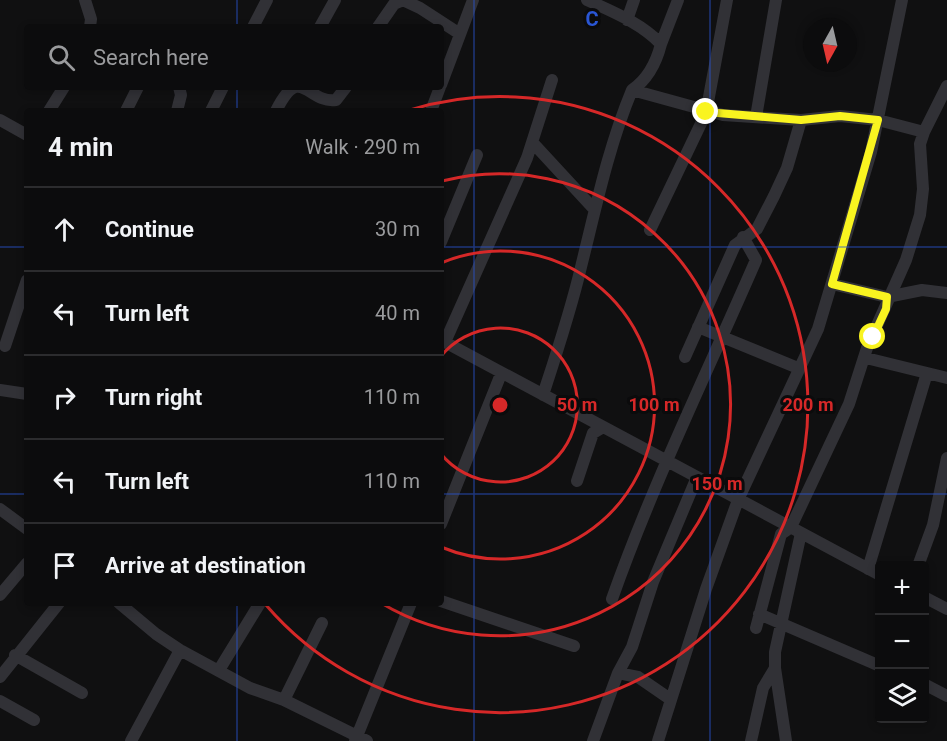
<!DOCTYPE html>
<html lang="en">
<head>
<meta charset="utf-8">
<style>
  body { margin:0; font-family:Roboto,sans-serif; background:#151516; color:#f1f3f6 }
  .controls { position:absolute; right:18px; bottom:18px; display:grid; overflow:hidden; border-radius:6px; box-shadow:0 3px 9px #0003 }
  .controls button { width:54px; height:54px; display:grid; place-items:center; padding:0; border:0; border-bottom:2px solid #2c2c2e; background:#0c0c0d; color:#f1f3f6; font:30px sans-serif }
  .compass { position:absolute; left:803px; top:18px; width:54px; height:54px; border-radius:50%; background:#0c0c0d; box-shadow:0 3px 9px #0003; rotate:188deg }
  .stop { position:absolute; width:18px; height:18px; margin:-14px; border:4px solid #f9f420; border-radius:50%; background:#fff }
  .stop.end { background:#f9f420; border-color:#fff; box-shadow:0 2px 6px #0008 }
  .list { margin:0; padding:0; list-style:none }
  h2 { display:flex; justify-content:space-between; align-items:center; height:78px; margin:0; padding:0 24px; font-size:26px }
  h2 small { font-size:20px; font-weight:400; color:#9a9b9d }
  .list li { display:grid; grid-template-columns:39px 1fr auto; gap:18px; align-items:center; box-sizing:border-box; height:84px; padding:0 24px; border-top:2px solid #2c2c2e }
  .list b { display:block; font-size:22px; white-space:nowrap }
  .list em { font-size:20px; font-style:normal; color:#9a9b9d }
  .icon { flex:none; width:33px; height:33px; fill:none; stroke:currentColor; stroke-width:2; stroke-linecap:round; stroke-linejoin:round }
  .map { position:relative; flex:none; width:947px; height:741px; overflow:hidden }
  .search { position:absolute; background:#0c0c0d; box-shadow:0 3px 9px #0003; left:24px; top:24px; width:420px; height:66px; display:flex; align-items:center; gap:15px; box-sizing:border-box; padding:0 21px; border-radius:6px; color:#9a9b9d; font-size:22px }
  .panel { position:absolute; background:#0c0c0d; box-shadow:0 3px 9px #0003; left:24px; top:108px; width:420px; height:498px; border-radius:6px }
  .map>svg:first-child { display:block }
</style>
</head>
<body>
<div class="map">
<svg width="947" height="741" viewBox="0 0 947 741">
  <rect width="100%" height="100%" fill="#101011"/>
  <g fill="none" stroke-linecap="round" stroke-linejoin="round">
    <path stroke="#313136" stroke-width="12" d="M85,0L91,19L90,27
      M587,0C613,12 641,23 661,44C656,64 648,79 632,90L723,115L801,120L840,116L878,120L924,132L920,144L923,189L920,215L906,260L867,348L849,404L791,527L781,534L756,628
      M627,20L634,0
      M253,27L267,0
      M320,27L335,0
      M378,27L394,4L403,0L420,8L460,34
      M661,44L678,0
      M441,85L473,0
      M49,111L64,87
      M126,111L138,87
      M177,111L181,95L179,87
      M211,111L223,87
      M276,111C301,61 307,104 336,100L346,87
      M431,111L440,87
      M756,117L776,0
      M0,120L27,135
      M924,132L947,86
      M533,143L593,208
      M650,230L706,113L727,0
      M441,242L477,155
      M832,284L887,297L922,290L947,293
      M698,327L798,368
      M441,340L880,575
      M445,342L527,158L552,80
      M5,346L27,280
      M685,357L735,245L757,229L774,196L787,168L801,120
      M866,358L927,373L868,569
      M927,373L947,378
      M0,390L27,394
      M543,395C557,352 571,310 581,267C596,207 608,148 632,90
      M577,481L593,433L603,427
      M0,509L27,529
      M441,524L501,374
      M918,566L933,525L947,458
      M0,595L27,563
      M924,597L947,609
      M612,599C653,483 707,373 756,260L743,237
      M441,601L574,646
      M119,603L156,634L180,650L250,688L284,700L367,741
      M759,614L880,666
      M15,655L82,693
      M219,670L260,603
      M618,673L632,647L653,582L697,477
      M0,677L59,603
      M924,684L947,696
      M284,700L322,623
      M0,701L34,720
      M131,741L180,650
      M355,741L411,603
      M593,741L618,673L638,677L670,699
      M658,741L706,589L738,500L818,329L871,152L902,0
      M751,741L763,688L775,668
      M786,741L775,668V652L801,533"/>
  </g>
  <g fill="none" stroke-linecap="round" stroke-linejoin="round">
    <path stroke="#f9f420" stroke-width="8" d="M706,112L801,120L840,116L878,120L832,284L887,297L886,309L873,337"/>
  </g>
  <path fill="none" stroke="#2a56d4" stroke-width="1.5" stroke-opacity="0.55" d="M237,0V27M474,0V741M710,0V741M237,87V111M0,247H27M441,247H947M0,494H27M441,494H947M237,603V741"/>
  <g fill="none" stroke="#d62828" stroke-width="3">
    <path d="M441 356A77 77 0 1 1 441 454"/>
    <path d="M441 263A154 154 0 1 1 441 547"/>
    <path d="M442 181A231 231 0 1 1 381 603"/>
    <path d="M410 110A308 308 0 1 1 266 605"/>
  </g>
  <g font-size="20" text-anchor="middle" font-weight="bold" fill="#2a56d4" stroke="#0b0b0c" stroke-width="6" stroke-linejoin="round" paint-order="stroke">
    <text x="592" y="26">C</text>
  </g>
  <circle cx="500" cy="405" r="9" fill="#d62828" stroke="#0b0b0c" stroke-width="3"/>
  <g font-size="18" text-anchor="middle" font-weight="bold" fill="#d62828" stroke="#0b0b0c" stroke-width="6" stroke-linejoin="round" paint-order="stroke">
    <text x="577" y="411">50 m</text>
    <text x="654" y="411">100 m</text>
    <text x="808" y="411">200 m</text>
    <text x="717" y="490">150 m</text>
  </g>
</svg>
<div class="controls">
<button>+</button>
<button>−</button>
<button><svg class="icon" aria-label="layers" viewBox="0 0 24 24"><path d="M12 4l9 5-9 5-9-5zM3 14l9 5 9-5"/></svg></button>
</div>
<svg class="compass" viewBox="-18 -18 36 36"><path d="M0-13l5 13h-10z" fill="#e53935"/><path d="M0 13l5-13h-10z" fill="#9a9b9d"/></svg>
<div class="stop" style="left:873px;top:337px"></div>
<div class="stop end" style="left:706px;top:112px"></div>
<div class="search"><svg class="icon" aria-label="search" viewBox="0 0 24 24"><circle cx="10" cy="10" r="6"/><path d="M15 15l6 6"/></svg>Search here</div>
<section class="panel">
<h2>4 min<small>Walk · 290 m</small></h2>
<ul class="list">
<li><svg class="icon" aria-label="ahead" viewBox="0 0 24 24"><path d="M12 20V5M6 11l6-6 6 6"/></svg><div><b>Continue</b></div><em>30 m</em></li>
<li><svg class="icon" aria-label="left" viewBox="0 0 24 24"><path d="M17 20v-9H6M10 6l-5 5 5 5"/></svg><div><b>Turn left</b></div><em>40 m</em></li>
<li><svg class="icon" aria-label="right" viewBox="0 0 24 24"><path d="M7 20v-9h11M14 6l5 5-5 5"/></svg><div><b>Turn right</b></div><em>110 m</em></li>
<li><svg class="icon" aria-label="left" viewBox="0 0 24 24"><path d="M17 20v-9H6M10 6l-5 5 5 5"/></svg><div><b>Turn left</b></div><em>110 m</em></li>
<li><svg class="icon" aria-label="arrive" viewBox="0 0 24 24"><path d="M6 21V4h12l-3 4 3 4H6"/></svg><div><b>Arrive at destination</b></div></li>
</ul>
</section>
</div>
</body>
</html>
